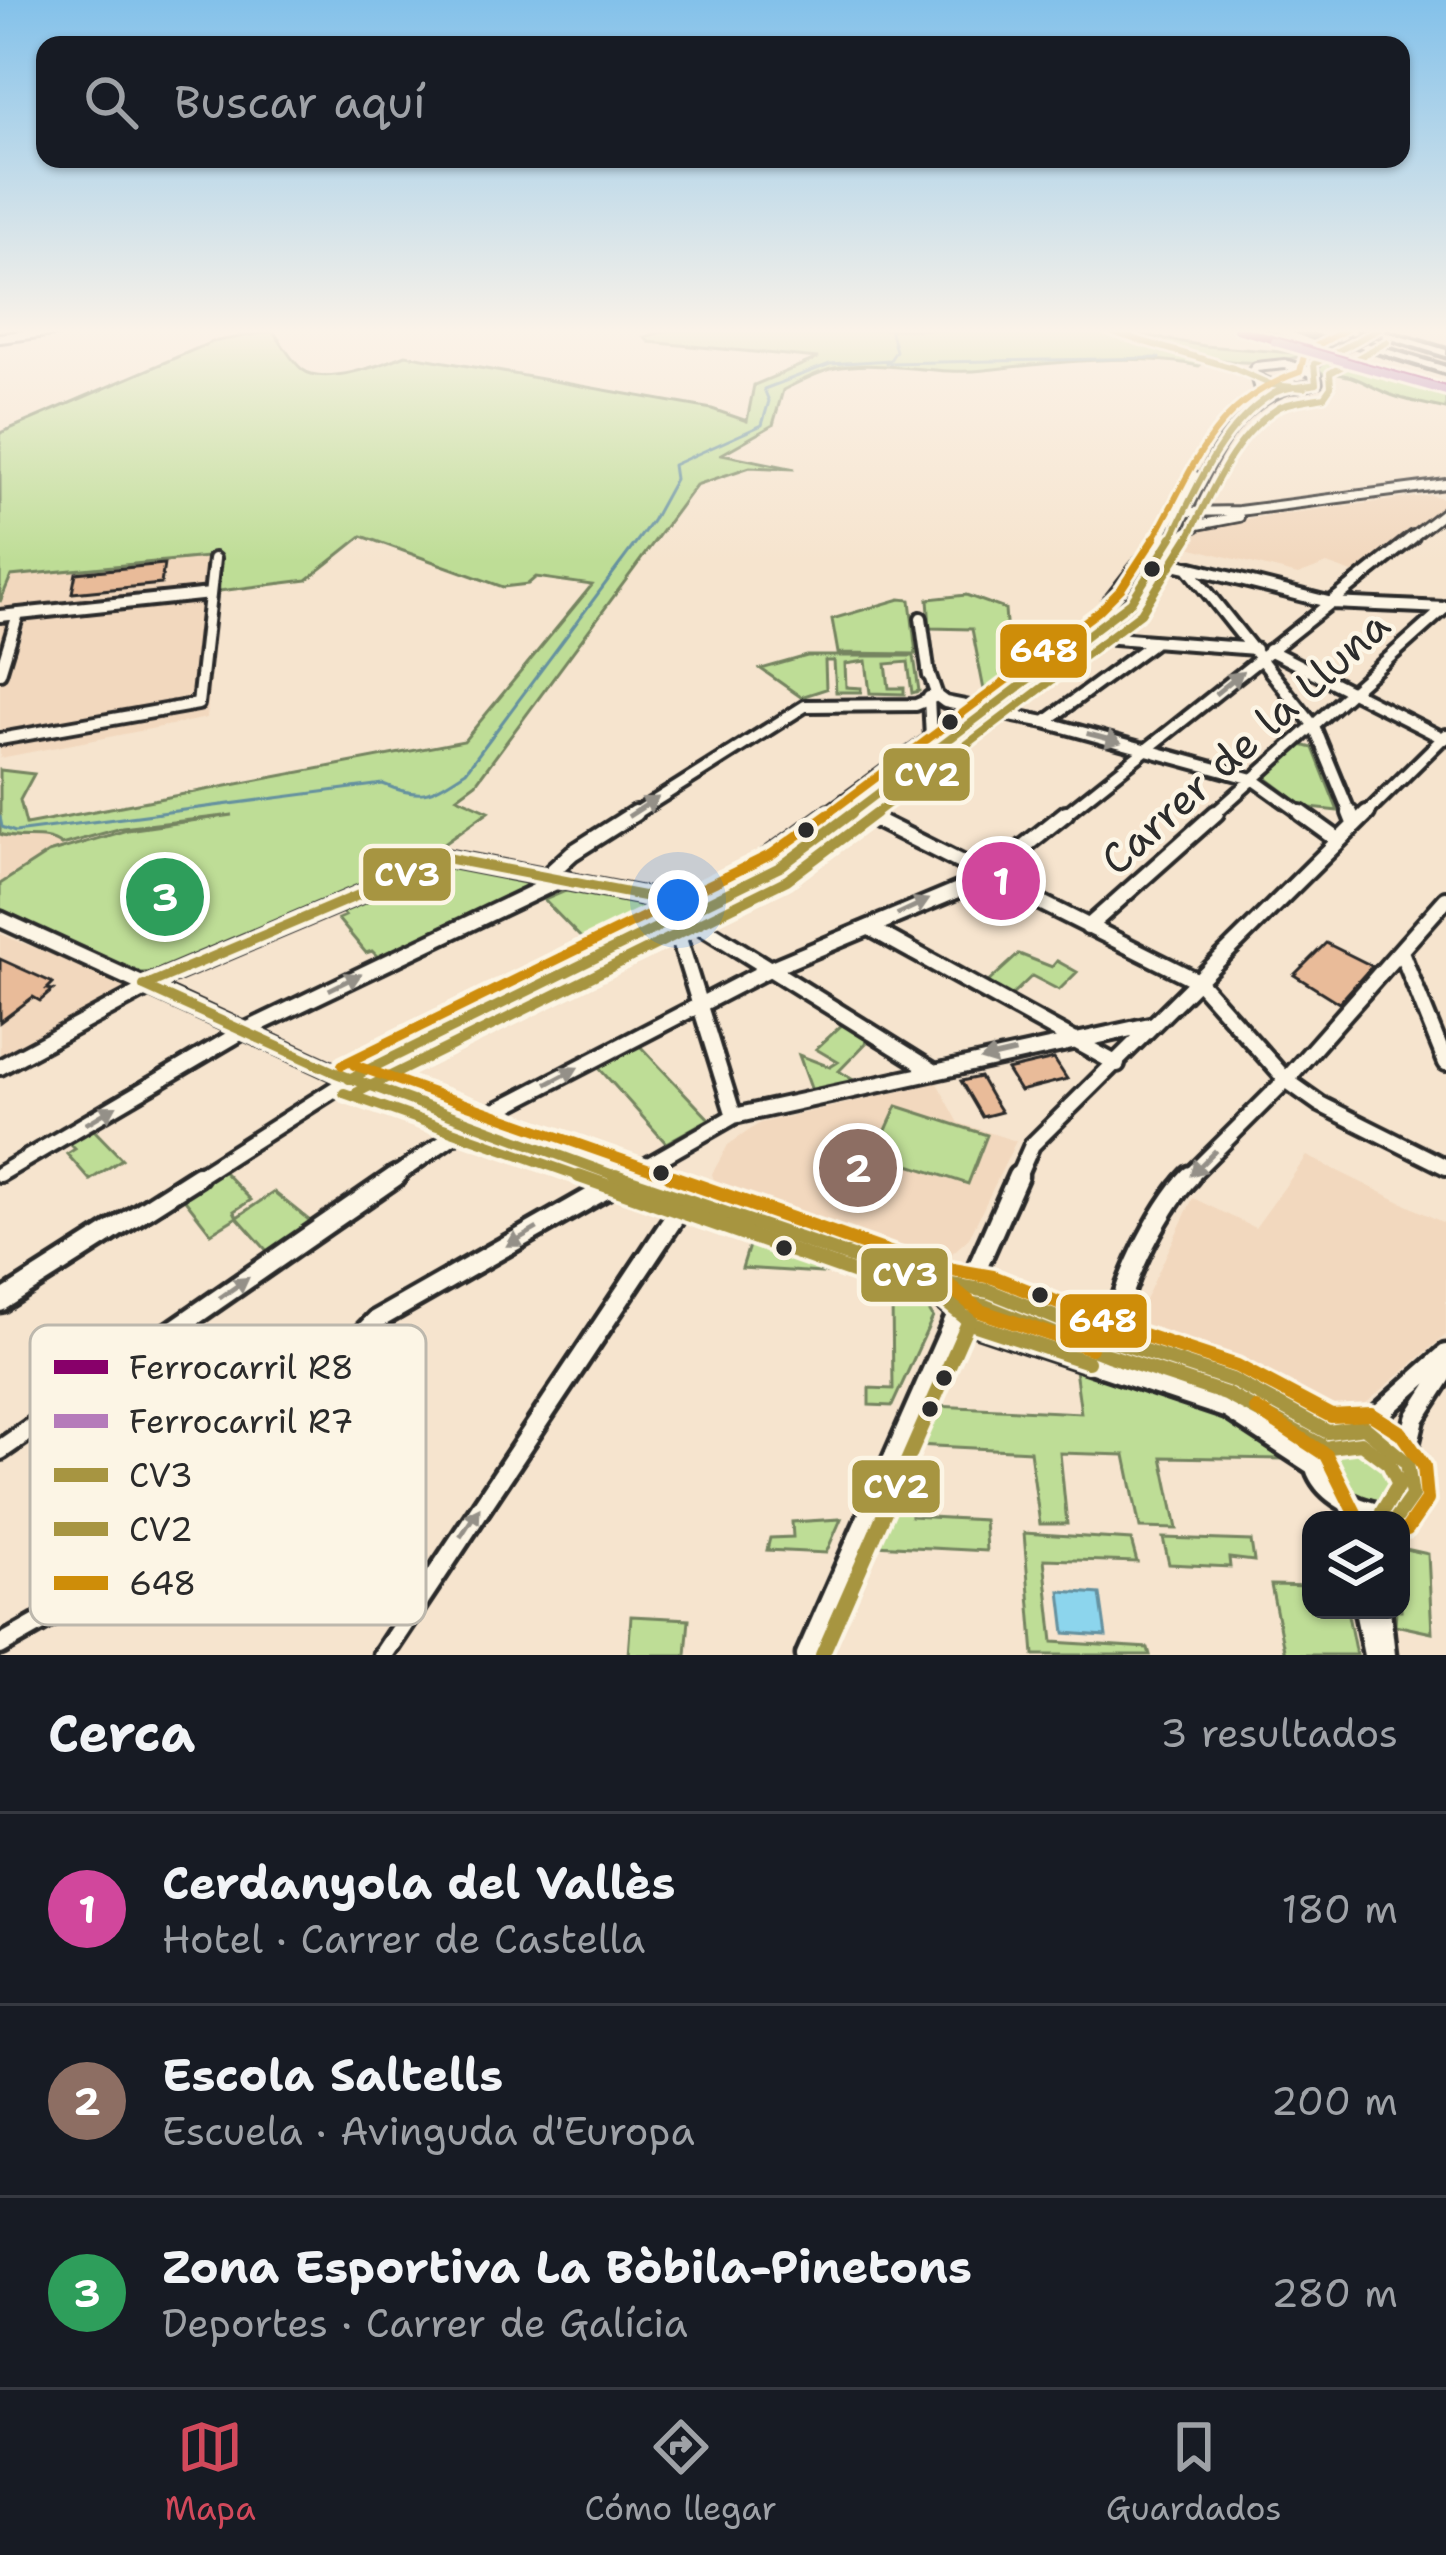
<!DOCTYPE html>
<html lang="es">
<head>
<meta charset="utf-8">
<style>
  body { margin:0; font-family:"Shantell Sans",sans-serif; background:#242831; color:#f1f3f6 }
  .controls { position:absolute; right:36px; bottom:36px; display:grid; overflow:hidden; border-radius:24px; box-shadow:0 3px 9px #0004 }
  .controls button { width:108px; height:108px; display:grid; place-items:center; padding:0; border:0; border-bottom:3px solid #363941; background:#171b24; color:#f1f3f6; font:60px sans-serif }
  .you { position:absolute; left:678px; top:900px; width:42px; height:42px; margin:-30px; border:9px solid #fff; border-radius:50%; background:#1a73e8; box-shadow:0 0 0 18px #1a73e833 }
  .badge { display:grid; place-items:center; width:78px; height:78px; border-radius:50%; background:#d1495b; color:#fff; font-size:39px; font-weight:700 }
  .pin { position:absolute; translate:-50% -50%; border:6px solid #fff; box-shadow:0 3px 12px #0006 }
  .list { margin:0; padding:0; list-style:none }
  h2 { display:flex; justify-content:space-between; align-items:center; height:156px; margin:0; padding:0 48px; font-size:51px }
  h2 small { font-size:39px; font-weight:400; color:#9ea1a6 }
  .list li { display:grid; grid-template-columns:78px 1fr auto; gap:36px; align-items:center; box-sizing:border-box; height:192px; padding:0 48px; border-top:3px solid #363941 }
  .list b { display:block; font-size:45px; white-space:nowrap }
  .list p { margin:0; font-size:39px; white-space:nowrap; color:#9ea1a6 }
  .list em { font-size:39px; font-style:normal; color:#9ea1a6 }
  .icon { flex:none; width:66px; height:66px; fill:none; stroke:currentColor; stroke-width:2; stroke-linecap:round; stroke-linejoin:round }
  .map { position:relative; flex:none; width:1446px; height:1655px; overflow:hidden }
  .search { position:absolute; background:#171b24; box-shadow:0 3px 9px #0004; left:36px; right:36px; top:36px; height:132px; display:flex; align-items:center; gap:30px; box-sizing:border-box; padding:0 42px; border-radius:24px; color:#9ea1a6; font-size:45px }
  .sheet { height:732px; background:#171b24 }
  nav { display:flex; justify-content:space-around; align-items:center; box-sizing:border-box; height:168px; border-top:3px solid #363941; background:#171b24; font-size:33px; color:#9ea1a6 }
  nav a { display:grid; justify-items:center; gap:6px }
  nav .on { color:#d1495b }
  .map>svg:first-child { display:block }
</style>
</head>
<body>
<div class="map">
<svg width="1446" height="1655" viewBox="0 0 1446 1655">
  <rect width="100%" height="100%" fill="#f6e4ce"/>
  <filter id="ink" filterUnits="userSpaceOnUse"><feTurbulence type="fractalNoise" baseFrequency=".00833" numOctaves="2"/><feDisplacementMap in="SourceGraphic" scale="24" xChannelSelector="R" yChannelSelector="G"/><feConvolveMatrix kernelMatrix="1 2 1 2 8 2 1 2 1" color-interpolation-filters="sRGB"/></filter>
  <g filter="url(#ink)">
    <path fill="#f2d8be" d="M1431,495L1446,499V506L1358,575L1327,564L1298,575L1177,544L1211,526L1236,520Z
      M219,556L207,718L0,758V602L10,576Z
      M0,834L12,839H53L62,848L0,882Z
      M0,934L138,988L0,1059Z
      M937,1083L959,1123L1016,1141L969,1238L948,1257L922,1262L734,1198L715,1183L712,1174L728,1145L760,1123Z
      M1307,1156L1446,1224V1335L1352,1415H1316L1268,1387L1132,1328L1193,1198L1255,1228Z"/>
    <path fill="#bedd96" stroke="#748460" stroke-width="3" d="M673,329H1091L1204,362L1199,366C1137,352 1048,363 985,370C935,376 884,359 835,368C817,372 799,382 783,390L773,425L722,454L795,469L750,467L696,485L476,783L457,797L489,811L418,862L156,972L140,973L0,910V884L48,853L127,830L233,815L122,828L61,845C45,832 20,842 0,834V770L34,774L20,800L26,824L464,741L592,585L536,577L528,584L503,587L362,536L307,580L219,591L218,556L11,576L0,602V433L212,342L273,331C282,343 291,361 303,370C324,386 384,364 406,355L712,409L747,421L754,385L818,358L649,342L644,337Z
      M1109,329L1205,346L1307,354C1244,377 1170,348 1109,329Z
      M1328,359L1446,393V409C1430,405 1413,402 1397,397C1369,389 1357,371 1323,374L1317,368Z
      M966,595L1005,609L1009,664L1017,666L984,690L972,629L930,628L928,599Z
      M900,599L910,600L916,654L838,653L832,619Z
      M807,656H914L919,691L912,693L908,662L886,664L889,688H904V694L870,693L866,661L845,664L846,687L861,688V692H836L834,661H825L826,689L801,697L761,669Z
      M1301,745L1313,748L1338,811L1311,808L1316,816L1266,778Z
      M450,864L522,877L531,890L381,960L372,951L366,953L338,919L345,916L338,908Z
      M570,889L654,908L653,918L592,949L544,900Z
      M1019,954L1052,967L1057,961L1077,972L1059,990L1032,976L1010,997L985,985Z
      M844,1023L870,1039L839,1071L855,1081L812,1091L799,1055L830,1067L838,1062L816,1049Z
      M639,1045L709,1119L666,1143L598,1067Z
      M897,1106L987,1135L968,1184L875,1154Z
      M93,1129L122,1159L90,1180L67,1154L75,1149L69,1143Z
      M223,1171L251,1200L234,1211L237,1217L274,1192L314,1224L269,1253L237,1217L211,1233L183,1197Z
      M751,1239L854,1275L742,1268Z
      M892,1297C912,1297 923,1298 933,1317L892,1406L869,1405V1388L893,1389Z
      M1074,1362L1216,1411L1283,1459L1162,1457L1177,1529L1140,1528L1125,1455L1060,1453L1067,1524H1040L1030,1451L917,1445L935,1406L1081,1413Z
      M1348,1438L1364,1440L1392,1460L1399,1488C1375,1523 1327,1488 1328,1453L1335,1443Z
      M908,1472L911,1516L984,1520L986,1551L876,1545Z
      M841,1519L826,1553L767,1550L770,1538L793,1537L792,1522Z
      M1024,1533L1131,1540L1137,1562L1044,1559L1053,1642L1148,1648L1150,1655H1034Z
      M1163,1538L1251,1541L1254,1561L1229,1558L1230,1567L1169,1564Z
      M1401,1548L1428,1554L1432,1633L1395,1625L1396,1610H1401Z
      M1271,1585L1311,1586V1610H1347L1356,1655H1285Z
      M631,1616L689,1619L686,1655H628Z"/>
    <path fill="#8cd5ed" stroke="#65919f" stroke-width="3" d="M1060,1591L1100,1594L1106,1636L1065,1633Z"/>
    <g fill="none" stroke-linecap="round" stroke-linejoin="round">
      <path stroke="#65919f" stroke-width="3" d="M886,363L1159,358
        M0,817L2,827L15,832L383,784C423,801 430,794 466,771L652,521L675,479L673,465L762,425L769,401L764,389L830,364L890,360L896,351L890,329"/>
    </g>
    <path fill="#e9bb99" stroke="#2b2b2b" stroke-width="3" d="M164,564L161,584L72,593L76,573Z
      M1326,943L1372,966L1339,1003L1294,975Z
      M0,959L53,983L47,989L53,990L40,1001L33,997L0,1022Z
      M1054,1059L1067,1079L1020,1091L1007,1070Z
      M980,1077L992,1098L1001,1112L982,1117L961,1081Z"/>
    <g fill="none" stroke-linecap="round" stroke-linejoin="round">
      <g stroke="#2b2b2b" stroke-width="14">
        <path id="minor-far3" d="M0,338L69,329
          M1314,373L1285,364L1256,367L1251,373C1272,389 1294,392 1318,382L1312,367L1321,358
          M1253,404L1260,393L1256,379
          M1185,512L1239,511L1446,484
          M1158,540L1195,476
          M1171,540C1204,484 1222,410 1289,388
          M1174,540L1198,525L1239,517
          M1409,540L1446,511"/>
      </g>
      <g stroke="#2b2b2b" stroke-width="18">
        <path id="minor-far2" d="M1174,540L1178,537
          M1155,560L1187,567L1314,726L1351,816
          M1188,567L1332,603L1445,608
          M0,616L210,594
          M921,618L929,676
          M1089,636L1255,649
          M1269,650L1445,739
          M928,670L937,696L945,702L1045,722L1253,779L1305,816
          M0,673L18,614
          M929,697L931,739
          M1045,722L1153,643
          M0,739L198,704L214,559
          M854,809L868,816
          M631,816L805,706L916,705L937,696
          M824,816L1097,618L1160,537
          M848,816L1131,602L1173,537
          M1063,816L1413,537
          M1212,816L1446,607
          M1364,816L1446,735"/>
      </g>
      <g stroke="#2b2b2b" stroke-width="22">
        <path id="minor-far1" d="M862,813L1198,981L1286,1080L1320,1104L1446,1167
          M1301,813L1337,839
          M1350,813L1354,823
          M548,875L572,853L635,813
          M685,916L932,1070
          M0,919L336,1073L635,1179
          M667,919L761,862L829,813
          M674,922L734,1116
          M1088,927L1216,813
          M870,928L1117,1064
          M1402,954L1446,1063
          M144,986L446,858L685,904
          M0,1067L147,988
          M0,1174L240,1033L564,878
          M194,1179L363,1071L780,867L852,813
          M391,1179L472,1123L767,970L982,880L1066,813
          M624,1179L734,1116L1154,1024
          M1017,1179L1032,1145L1367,813
          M1187,1179L1286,1080L1446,899"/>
      </g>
      <g stroke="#2b2b2b" stroke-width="27">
        <path id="minor" d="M626,1176L920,1280L989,1291L1114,1341L1232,1380L1328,1432
          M920,1280L973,1324L1228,1409L1315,1466
          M0,1302L198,1176
          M1114,1341C1114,1296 1159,1207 1190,1176
          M1364,1427C1392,1445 1413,1462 1412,1497L1396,1514C1327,1515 1269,1440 1364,1427Z
          M1364,1427L1446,1354
          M0,1450L396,1176
          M1405,1460L1415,1418L1446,1370
          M1364,1610L1373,1655
          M1381,1610L1386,1655
          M0,1645L136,1568L376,1320L629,1176
          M383,1655L686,1200
          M806,1655L1018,1176"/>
      </g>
      <g stroke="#2b2b2b" stroke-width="9">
        <path id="highway" d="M1268,329H1284L1325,346L1316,348Z
          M1302,329H1319L1446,367V373Z
          M1359,329H1376L1446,350V356Z"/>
      </g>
      <use href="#minor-far3" stroke="#fcf5e5" stroke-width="8"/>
      <use href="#minor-far2" stroke="#fcf5e5" stroke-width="10"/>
      <use href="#minor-far1" stroke="#fcf5e5" stroke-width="14"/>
      <use href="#minor" stroke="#fcf5e5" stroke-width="18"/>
      <use href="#highway" fill="#fcf5e5" fill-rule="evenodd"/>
      <g stroke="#2b2b2b" stroke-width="14" stroke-linecap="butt">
        <path id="minor-bridge" d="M1321,358L1380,329"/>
      </g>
      <use href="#minor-bridge" stroke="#fcf5e5" stroke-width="8"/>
      <g stroke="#fcf5e5" stroke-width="12">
        <path id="bus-1-far3" d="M1101,329L1233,368L1272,385L1304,388
          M1171,540C1196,488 1220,428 1271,395C1282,387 1302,387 1316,384L1314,364L1379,329"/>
      </g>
      <g stroke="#fcf5e5" stroke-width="15">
        <path id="bus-1-far2" d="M848,816L1131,602L1172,537"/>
      </g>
      <g stroke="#fcf5e5" stroke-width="20">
        <path id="bus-1-far1" d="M144,986L336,1073L624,1179
          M144,986L446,858L685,904
          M349,1079L780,867L852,813"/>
      </g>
      <g stroke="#fcf5e5" stroke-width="22">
        <path id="bus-1" d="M615,1176L920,1280L989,1291L1114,1341L1232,1380L1328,1432
          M918,1279L973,1324L1088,1362
          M1328,1432L1364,1427L1407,1463L1412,1496L1395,1520"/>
      </g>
      <g stroke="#fcf5e5" stroke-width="12">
        <path id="bus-2-far3" d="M1187,540C1211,494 1232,437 1278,408C1290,401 1310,400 1324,397L1331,387L1330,373L1387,342"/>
      </g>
      <g stroke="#fcf5e5" stroke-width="15">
        <path id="bus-2-far2" d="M872,816L1141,613L1189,537"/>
      </g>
      <g stroke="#fcf5e5" stroke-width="20">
        <path id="bus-2-far1" d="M344,1093L588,1179
          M356,1093L787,880L876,813"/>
      </g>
      <g stroke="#fcf5e5" stroke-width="22">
        <path id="bus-2" d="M579,1176L915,1294L985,1306L1108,1355L1226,1394L1321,1445
          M1330,1447L1361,1443L1389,1464L1399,1484L1382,1512
          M822,1655L970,1318"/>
      </g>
      <g stroke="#fcf5e5" stroke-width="12">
        <path id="bus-3-far3" d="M1153,540C1195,466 1212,402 1300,372L1305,352L1347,329"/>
      </g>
      <g stroke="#fcf5e5" stroke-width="15">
        <path id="bus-3-far2" d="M825,816L1099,611L1121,589L1155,537"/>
      </g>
      <g stroke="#fcf5e5" stroke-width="20">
        <path id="bus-3-far1" d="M342,1065L772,854L829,813
          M354,1065L678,1179"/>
      </g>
      <g stroke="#fcf5e5" stroke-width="22">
        <path id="bus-3" d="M670,1176L924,1265L993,1277L1119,1327L1237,1366L1331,1416L1371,1414L1401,1433L1424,1466L1427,1500L1407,1529
          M925,1266L980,1311L1091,1348
          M1256,1409L1326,1455L1355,1513"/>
      </g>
      <use href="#bus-1-far3" stroke="#a79541" stroke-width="6"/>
      <use href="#bus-1-far2" stroke="#a79541" stroke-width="8"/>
      <use href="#bus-1-far1" stroke="#a79541" stroke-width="10"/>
      <use href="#bus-1" stroke="#a79541" stroke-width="14"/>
      <use href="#bus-2-far3" stroke="#a79541" stroke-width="6"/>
      <use href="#bus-2-far2" stroke="#a79541" stroke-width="8"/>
      <use href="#bus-2-far1" stroke="#a79541" stroke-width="10"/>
      <use href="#bus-2" stroke="#a79541" stroke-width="14"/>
      <use href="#bus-3-far3" stroke="#ce8d09" stroke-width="6"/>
      <use href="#bus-3-far2" stroke="#ce8d09" stroke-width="8"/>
      <use href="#bus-3-far1" stroke="#ce8d09" stroke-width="10"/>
      <use href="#bus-3" stroke="#ce8d09" stroke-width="14"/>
      <g stroke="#fcf5e5" stroke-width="14">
        <path id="rail-1" d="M1237,329L1446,389"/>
      </g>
      <g stroke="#fcf5e5" stroke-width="14">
        <path id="rail-2" d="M1275,342L1446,391"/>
      </g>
      <use href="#rail-1" stroke="#88006a" stroke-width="8"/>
      <use href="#rail-2" stroke="#b57bba" stroke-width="8"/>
    </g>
    <defs><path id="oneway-solid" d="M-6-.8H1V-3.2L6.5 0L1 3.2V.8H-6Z" transform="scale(3)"/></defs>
    <g fill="#949088">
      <use href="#oneway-solid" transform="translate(1229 683) rotate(-39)"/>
      <use href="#oneway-solid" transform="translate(1104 738) rotate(15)"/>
      <use href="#oneway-solid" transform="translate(643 807) rotate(-33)"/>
      <use href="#oneway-solid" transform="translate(913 907) rotate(-25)"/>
      <use href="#oneway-solid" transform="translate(345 982) rotate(-26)"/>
      <use href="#oneway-solid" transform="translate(998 1056) rotate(167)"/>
      <use href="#oneway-solid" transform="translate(562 1076) rotate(-28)"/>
      <use href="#oneway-solid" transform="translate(101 1115) rotate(-31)"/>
      <use href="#oneway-solid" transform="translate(1203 1163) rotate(135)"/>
      <use href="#oneway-solid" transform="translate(522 1237) rotate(150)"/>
      <use href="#oneway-solid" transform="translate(234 1288) rotate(-35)"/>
      <use href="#oneway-solid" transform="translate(470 1522) rotate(-57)"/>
    </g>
  </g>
  <linearGradient id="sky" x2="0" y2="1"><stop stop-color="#83c1ea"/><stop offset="0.59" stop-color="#fbf3e9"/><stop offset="1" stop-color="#fbf3e9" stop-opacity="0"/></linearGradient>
  <rect width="1446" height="561" fill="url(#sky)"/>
  <g fill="#2b2b2b" stroke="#fcf5e5" stroke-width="4.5">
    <circle cx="1152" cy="569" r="10"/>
    <circle cx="950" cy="722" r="10"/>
    <circle cx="806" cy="830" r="10"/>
    <circle cx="661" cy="1173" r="10"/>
    <circle cx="784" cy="1248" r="10"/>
    <circle cx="1040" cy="1295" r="10"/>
    <circle cx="944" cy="1378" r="10"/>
    <circle cx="930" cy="1409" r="10"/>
  </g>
  <g text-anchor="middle" stroke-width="9" stroke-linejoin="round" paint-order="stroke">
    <g font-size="42" fill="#2b2b2b" stroke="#fcf5e5">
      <text transform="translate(1245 742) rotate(-42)" y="15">Carrer de la Lluna</text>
    </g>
  </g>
  <rect x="30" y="1325" width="396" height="300" rx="18" fill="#fcf5e5" stroke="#bdb8ad" stroke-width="3"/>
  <rect x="54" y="1360" width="54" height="14" fill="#88006a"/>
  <rect x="54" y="1414" width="54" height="14" fill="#b57bba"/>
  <rect x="54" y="1468" width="54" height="14" fill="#a79541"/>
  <rect x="54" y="1522" width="54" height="14" fill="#a79541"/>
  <rect x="54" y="1576" width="54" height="14" fill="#ce8d09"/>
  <g font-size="33" fill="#2b2b2b">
    <text x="129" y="1379">Ferrocarril R8</text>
    <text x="129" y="1433">Ferrocarril R7</text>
    <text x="129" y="1487">CV3</text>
    <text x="129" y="1541">CV2</text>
    <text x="129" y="1595">648</text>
  </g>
  <g stroke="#fcf5e5" stroke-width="4.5">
    <rect x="998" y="622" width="91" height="58" rx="12" fill="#ce8d09"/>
    <rect x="881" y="746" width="91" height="57" rx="12" fill="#a79541"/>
    <rect x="361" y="846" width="92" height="57" rx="12" fill="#a79541"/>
    <rect x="859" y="1246" width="91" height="58" rx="12" fill="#a79541"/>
    <rect x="1058" y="1292" width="91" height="58" rx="12" fill="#ce8d09"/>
    <rect x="850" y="1458" width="92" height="57" rx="12" fill="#a79541"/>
  </g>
  <g font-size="33" text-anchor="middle" font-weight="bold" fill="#fff">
    <text x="1044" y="662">648</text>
    <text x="927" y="786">CV2</text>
    <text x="407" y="886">CV3</text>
    <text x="905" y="1286">CV3</text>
    <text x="1103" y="1332">648</text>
    <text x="896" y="1498">CV2</text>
  </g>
</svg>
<div class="controls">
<button><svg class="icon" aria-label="layers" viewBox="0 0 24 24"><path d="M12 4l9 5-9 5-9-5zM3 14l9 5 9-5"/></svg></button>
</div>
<div class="you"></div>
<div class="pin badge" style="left:1001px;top:881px;background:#d1479c">1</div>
<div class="pin badge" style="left:858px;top:1168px;background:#8d6e63">2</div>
<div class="pin badge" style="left:165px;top:897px;background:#2e9e5b">3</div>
<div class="search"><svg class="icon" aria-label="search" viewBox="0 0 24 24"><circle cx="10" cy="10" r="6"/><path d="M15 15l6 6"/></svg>Buscar aquí</div>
</div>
<section class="sheet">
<h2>Cerca<small>3 resultados</small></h2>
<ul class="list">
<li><span class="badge" style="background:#d1479c">1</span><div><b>Cerdanyola del Vallès</b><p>Hotel · Carrer de Castella</p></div><em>180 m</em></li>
<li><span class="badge" style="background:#8d6e63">2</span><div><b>Escola Saltells</b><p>Escuela · Avinguda d'Europa</p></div><em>200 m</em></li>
<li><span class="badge" style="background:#2e9e5b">3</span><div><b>Zona Esportiva La Bòbila-Pinetons</b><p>Deportes · Carrer de Galícia</p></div><em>280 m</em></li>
</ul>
</section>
<nav>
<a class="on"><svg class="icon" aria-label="map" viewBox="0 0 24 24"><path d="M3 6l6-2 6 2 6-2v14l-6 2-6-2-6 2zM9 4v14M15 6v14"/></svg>Mapa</a>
<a><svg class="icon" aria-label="directions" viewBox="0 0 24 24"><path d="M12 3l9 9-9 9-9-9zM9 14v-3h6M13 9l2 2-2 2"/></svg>Cómo llegar</a>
<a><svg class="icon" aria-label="saved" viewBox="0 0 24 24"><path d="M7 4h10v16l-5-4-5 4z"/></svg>Guardados</a>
</nav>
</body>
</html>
